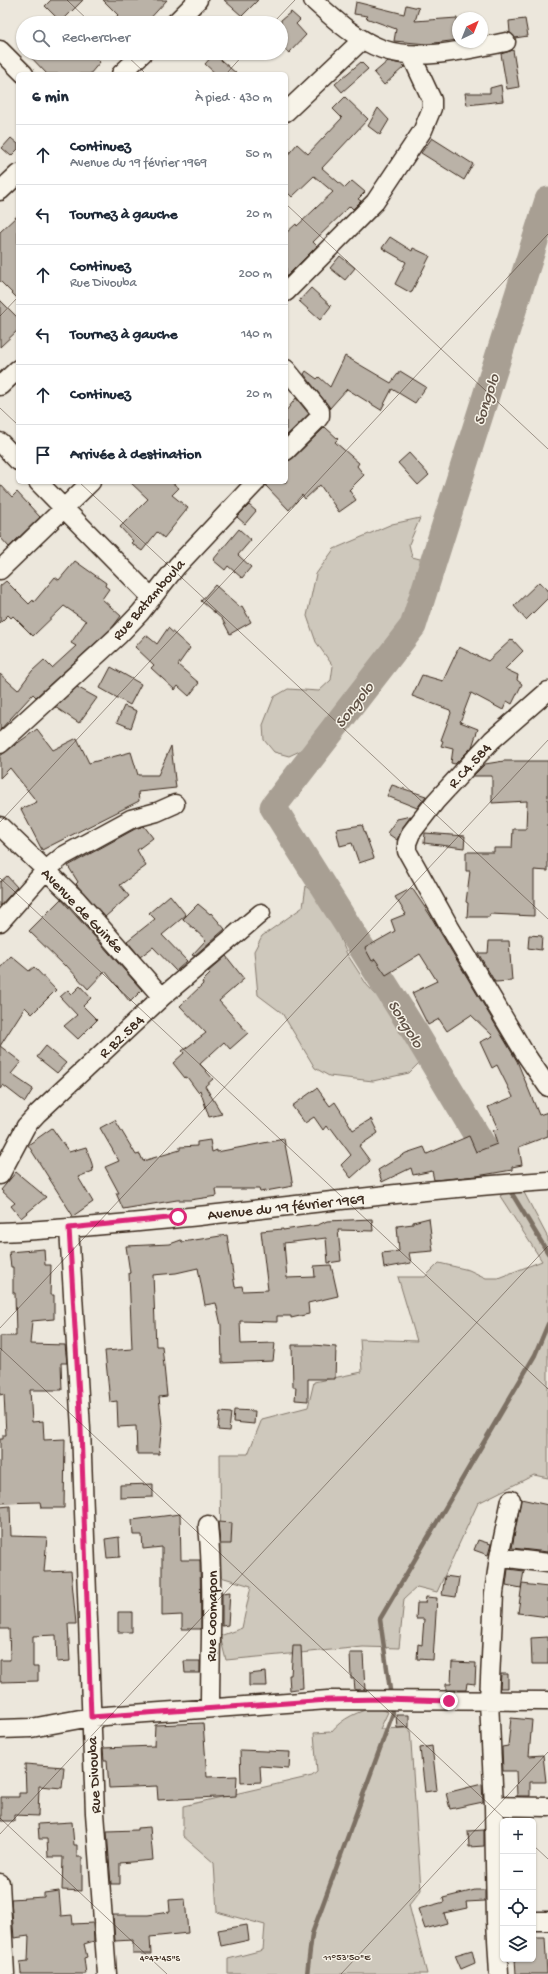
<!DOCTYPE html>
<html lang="fr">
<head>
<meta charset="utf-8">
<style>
  body { margin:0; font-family:"Gochi Hand",sans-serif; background:#f6f6f7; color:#1f2937 }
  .controls { position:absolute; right:12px; bottom:12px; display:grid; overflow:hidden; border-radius:6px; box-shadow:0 1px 3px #0004 }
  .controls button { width:36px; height:36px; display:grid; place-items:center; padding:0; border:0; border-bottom:1px solid #e0e1e3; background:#fff; color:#1f2937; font:20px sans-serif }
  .compass { position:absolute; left:452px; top:12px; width:36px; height:36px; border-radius:50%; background:#fff; box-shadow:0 1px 3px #0004; rotate:43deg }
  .stop { position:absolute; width:12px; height:12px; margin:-9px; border:3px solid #db2777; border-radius:50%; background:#fff }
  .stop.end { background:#db2777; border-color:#fff; box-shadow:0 1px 4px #0008 }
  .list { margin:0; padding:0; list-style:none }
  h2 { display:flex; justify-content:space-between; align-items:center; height:52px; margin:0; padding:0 16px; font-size:17px }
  h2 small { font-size:13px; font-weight:400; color:#747a83 }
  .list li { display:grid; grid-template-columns:26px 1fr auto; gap:12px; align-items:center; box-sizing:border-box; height:60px; padding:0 16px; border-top:1px solid #e0e1e3 }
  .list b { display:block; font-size:15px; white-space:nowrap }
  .list p { margin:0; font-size:13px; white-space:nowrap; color:#747a83 }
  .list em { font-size:13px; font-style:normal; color:#747a83 }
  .icon { flex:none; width:22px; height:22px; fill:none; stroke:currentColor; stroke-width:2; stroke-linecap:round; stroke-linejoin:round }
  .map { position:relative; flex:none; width:548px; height:1974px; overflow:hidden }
  .search { position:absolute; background:#fff; box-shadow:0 1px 3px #0004; left:16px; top:16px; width:272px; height:44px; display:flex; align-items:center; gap:10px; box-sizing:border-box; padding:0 14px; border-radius:22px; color:#747a83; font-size:15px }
  .panel { position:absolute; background:#fff; box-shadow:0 1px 3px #0004; left:16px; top:72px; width:272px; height:412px; border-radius:6px }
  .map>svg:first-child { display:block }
</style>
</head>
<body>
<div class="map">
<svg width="548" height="1974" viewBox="0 0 548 1974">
  <rect width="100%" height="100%" fill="#ece7dc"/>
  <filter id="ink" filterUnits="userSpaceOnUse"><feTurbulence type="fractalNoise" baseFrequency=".025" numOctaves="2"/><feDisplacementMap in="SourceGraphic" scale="8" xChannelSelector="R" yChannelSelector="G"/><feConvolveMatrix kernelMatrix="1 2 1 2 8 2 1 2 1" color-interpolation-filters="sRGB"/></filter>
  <g filter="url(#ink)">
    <path fill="#cec8bc" stroke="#84796d" d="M420,518L409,544L412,557L428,561L409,622L332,721L302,750L289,756L274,752L264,740L263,725L274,697L288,689L319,691L331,680L333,666L316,642L307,616L316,574L334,549L392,524Z
      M306,886L326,907L347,954L367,985L414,1036L421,1050L419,1063L409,1073L373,1081L329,1076L315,1068L282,1013L258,995L254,951L262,936L303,907Z
      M519,1183L548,1238V1478L534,1475L478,1503L437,1592L417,1587L404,1599L399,1648L363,1647L226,1660L220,1636L242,1628L251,1586L221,1577L220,1454H248L262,1419L308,1407L314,1382L362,1372L360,1339L417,1341L398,1277H425L439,1263L469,1270L486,1278H498L542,1261L500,1196Z
      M376,1707L388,1712L380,1729L410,1728L421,1890L409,1905L427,1974H228V1959L263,1950L265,1925L217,1912L214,1863L183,1836V1806L312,1776L317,1772L314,1733L331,1732C342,1718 359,1711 376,1707Z"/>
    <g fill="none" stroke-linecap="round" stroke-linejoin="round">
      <path stroke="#7c7064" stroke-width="4.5" d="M508,1187L548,1253
        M391,1697L380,1619L535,1355L548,1324
        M307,1974L312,1934L393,1713L391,1704"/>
      <path stroke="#a89f93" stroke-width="27" d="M491,1159L416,1034L273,807L413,626L548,200"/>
    </g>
    <path fill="#bab2a7" stroke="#3b2a1e" d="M51,0H83L61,22L45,6Z
      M103,0H167L146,23H110L118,15Z
      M224,0H258L242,16Z
      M356,2L404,14L406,5L419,8L415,21L457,18L458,40L427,44L394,41L396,29L366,18L368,16L354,14Z
      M291,12L300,20L296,24L306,35L289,53L281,46V20Z
      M525,19L528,36L515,38L510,33L509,21Z
      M513,50L519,87L507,89L501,54Z
      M27,53H91L100,62L90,74H47Z
      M214,54L237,74H216L205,64Z
      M388,61L401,64L404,67L384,85L374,73Z
      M361,62L368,69L342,92L335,84Z
      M501,85L503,101L467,105L465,93H490V88Z
      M345,97L368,119L322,168L345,188L352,181L365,192L358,199L361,201L353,209L350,206L313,242L317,246L286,277V233L296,224L297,226L333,192L314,176L292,197L286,191V157L297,144L308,154L342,118L333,109Z
      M378,108L389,120L380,135L368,126Z
      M11,138L18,144V149L11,156L2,148Z
      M432,138L473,164L464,180L421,153Z
      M18,215V299L0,281V232Z
      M390,237L412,251L413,248L430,256L411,293L395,284L406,262L382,248Z
      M340,256L355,268L345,280L330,268Z
      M311,288L331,306L320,320L299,301Z
      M0,300L18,318V330L0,347Z
      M345,356L391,383L400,371L426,387L415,403L392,389L381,410L347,389L330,408L304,374L306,371L317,379L319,377L330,387Z
      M296,398L309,414L286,436V411Z
      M325,427L338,439L335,442L359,463L357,466L364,475L349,490L356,500L339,512L320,485L305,499L302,495L289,510L266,486V482H286V461L293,458Z
      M409,453L429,475L418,485L398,463Z
      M130,482H171L179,488L172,495L188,508L164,538L157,532L142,551L131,543L133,541L120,527L148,499Z
      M0,484L12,497L17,492L40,517L9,547L0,537Z
      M249,505L256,511L245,524L237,517Z
      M239,529L251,540L238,555L251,567L242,578L228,566L225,570L213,560Z
      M75,561L106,583L105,586L109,589L102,599L121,616L112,628L36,697L33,694L0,730V674L18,690L32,671L44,660L52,668L76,646L71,643L86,621L64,606L33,636L13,616L11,618L8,615L0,623V586L6,581L29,604L33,600L34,602L55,577L59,580Z
      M539,582L548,590V598L526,620L514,606Z
      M215,585L240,607L242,606L251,622L230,634L222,619L201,601Z
      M168,628L190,648L178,665L199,683L189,696L178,686L175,690L151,668L154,665L135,647L146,635L157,644Z
      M512,639L523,651L505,669L518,675L517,680L522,684L512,704L507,701L503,710L471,693L460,722L478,729L472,747L455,764L451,763L453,749L441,746L443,741L441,740L451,713L450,710L412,696L422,675L443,681L459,647L488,661Z
      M111,667L141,684L130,705L100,688Z
      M77,687L97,698L79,723L55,707Z
      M124,706L137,711L131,728L117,722Z
      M37,729L53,750L77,738L89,763L131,752L138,775H158L171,746L176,788L138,792L139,801L42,850L21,809L37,802L10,768L0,778V756Z
      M504,761H548V871L534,870V916L490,914L489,917H467L468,903L466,902L470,871H466V852H494V848H512L513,829H526L527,801L492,803V776H473L485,764Z
      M392,785L426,796L417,808L387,796Z
      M411,816L403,827L397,840L387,833L397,819Z
      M362,825L374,858L359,863L352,843L340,846L336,829Z
      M144,826L153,838L137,850L146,866L120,885L129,896L105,917L76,884L78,882L68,866L135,829Z
      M425,833L465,836L464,848L424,843Z
      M7,876L17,887L0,906V882Z
      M412,888L430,915L517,1061L539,1115L548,1112V1136L519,1147L522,1165L512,1167V1170L477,1176L434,1180L432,1171L413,1175L411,1168L382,1182L378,1170L406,1153L424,1147L427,1154L469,1136L476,1152L497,1144L493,1130L498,1129L488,1107L513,1097L497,1065L492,1068L480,1042L493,1036L471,1015L447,1031L439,1019L428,1025L412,993L437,981L420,954L386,975L375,959L372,961L365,948L395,931L391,920L406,914L395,897Z
      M170,895L186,915L162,935L187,961L176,971L153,947L140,957L127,941L155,919L149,913Z
      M61,899L142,990L130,1002L105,971L88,989L66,965L65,966L29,931Z
      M198,904L210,914L211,913L225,929L194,956L192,955L206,940L183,919Z
      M529,935L542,936L541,950L528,948Z
      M489,941H509L512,981L495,982L478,953H488Z
      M11,956L29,971L34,967L56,990L32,1014L25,1007L0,1046V968Z
      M226,956L244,979L219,1001L248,1033L230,1049L224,1042L200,1064L213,1079L205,1086L222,1114L209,1117L200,1090L198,1092L187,1077L185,1078L173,1063L184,1053L182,1051L206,1033L180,1006L203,984L202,982L210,974L208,972Z
      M80,986L91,998L83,1006L97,1020L78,1039L64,1026L77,1015L60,997L68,990L72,994Z
      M0,1046L21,1062L11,1074L33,1089L25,1102L3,1085L0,1089Z
      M46,1046L66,1063L57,1073L37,1057Z
      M317,1088L330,1106L335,1102L353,1130L371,1119L378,1133L359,1146L370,1161L351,1178L341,1165L351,1155L331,1128L329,1130L326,1126L323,1130L314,1117L305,1123L292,1106Z
      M115,1120L136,1155L140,1154L143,1161L180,1150V1147L197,1146V1142L210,1140L212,1152L217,1150V1152L284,1139L293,1186L260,1192L259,1189H216L217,1196L190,1200H177L123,1209L116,1193H119L105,1167L119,1161L100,1128Z
      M52,1128L69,1152L86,1147L92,1164L93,1171L78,1177L93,1202L73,1216L28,1145Z
      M16,1172L46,1197L21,1218L11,1206L15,1203L1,1190Z
      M429,1218L433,1251L409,1253L411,1263L384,1268L382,1253L399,1251L397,1226L413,1224V1222Z
      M372,1219L373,1231L338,1230L341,1261L328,1263L326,1238L284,1243L287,1278L315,1277L314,1266L331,1265L338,1296L308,1303L309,1314L291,1318V1316H277V1322L240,1321L241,1344L275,1343L273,1361L222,1363L221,1325L216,1303L205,1305L198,1268L176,1273L153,1275L156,1346H162L167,1396L159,1397L162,1425L159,1454H137L136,1426L118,1427L117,1401L110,1402L105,1351L132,1349L129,1273H130L126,1246L170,1244L181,1240L182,1242L227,1235L235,1287L242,1286L243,1291L268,1290L261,1231L283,1229V1230L318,1225L327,1221Z
      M44,1249L45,1265H51L50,1295H54V1319L32,1321L30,1344L65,1345L67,1363H61L62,1390H30L32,1422L43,1421L44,1440L65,1439L64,1508H41L40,1502L0,1503V1439H3V1435H6L4,1394L0,1395V1336H16L15,1293H13V1267H11L9,1252Z
      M292,1345H313L336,1347L335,1379H308V1401L295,1400L296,1387H293Z
      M234,1410L255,1411L254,1424L233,1422Z
      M220,1412L231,1413L229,1431L218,1430Z
      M153,1484V1497L120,1498V1485Z
      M521,1499L548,1505V1552L512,1548Z
      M10,1506L11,1536L47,1537L44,1572L71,1571L76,1624H68L70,1661L57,1662L56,1635L33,1636V1667H38V1681L0,1682V1660H10L9,1629H0V1507Z
      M180,1514L181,1560H200L201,1629H182V1615L162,1616V1547L143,1549L142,1535H133L132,1520Z
      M218,1522L232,1523L231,1544H220Z
      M119,1537L120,1557L107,1558L105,1539Z
      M478,1540L491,1544L488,1555L474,1550Z
      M508,1569L524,1571L521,1588L506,1585Z
      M445,1576L459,1578L456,1597L442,1595Z
      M522,1584L548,1587V1617L518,1613Z
      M230,1592L228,1625L222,1626V1593Z
      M426,1597L437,1598L433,1660L417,1659L418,1644L422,1645L424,1619H416L417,1603H425Z
      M118,1612H132V1632H118Z
      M548,1637V1664H532L531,1638Z
      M293,1646H301L303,1688L290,1690L289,1675H291Z
      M350,1653H363L365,1690H355L354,1679H351Z
      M184,1661H200V1673H185Z
      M452,1662L476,1663L475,1684L467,1683L466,1690H446V1684H451Z
      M266,1672L267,1686H249V1674Z
      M501,1674H508V1688H500Z
      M396,1715H409V1727L397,1728Z
      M511,1718L532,1720L529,1756L543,1755L546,1782H530V1796H517L516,1771H503L502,1747L508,1746Z
      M203,1723L207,1777L237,1776L236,1796L158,1800L157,1786L109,1788L107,1760H104L103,1748L154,1746L155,1725Z
      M432,1746L437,1790L425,1792L420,1748Z
      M240,1750L290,1752L289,1768L260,1766L261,1782L241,1783Z
      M25,1764L64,1767L62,1788L39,1786L38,1816L14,1815V1821H1V1797H19V1793H26Z
      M482,1784L483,1802L450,1809L446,1793Z
      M72,1822L74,1845H77V1857H82V1891L62,1890L63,1857H48L47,1839H39L38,1824Z
      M150,1827L153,1860L120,1863V1884H111L107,1831L137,1830V1828Z
      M484,1830V1846L469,1847L468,1831Z
      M475,1890H485V1901L466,1902L467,1908L444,1913L447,1923L425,1929L418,1909L444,1902L443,1898Z
      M59,1891L61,1916L72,1915L73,1924L93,1923L94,1941L84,1944L87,1957L84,1958L86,1974H21L20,1962L28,1961L29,1936L14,1938L11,1899L44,1897V1893Z
      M185,1899L188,1933L150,1937L151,1954H133V1940L115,1941L113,1915H148L170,1912L169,1900Z
      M247,1925L249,1940L221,1946L218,1930Z
      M533,1938H545L547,1974H516L515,1959H533Z
      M472,1950L475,1963L461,1969L455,1955Z"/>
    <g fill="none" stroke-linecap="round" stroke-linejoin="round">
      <g stroke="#3b2a1e" stroke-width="21">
        <path id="minor" d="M313,0C334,19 355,39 382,49C418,62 470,49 506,42
          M175,23L198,0
          M0,50L24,74
          M121,74L143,53
          M286,112L362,40
          M0,191L18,174
          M286,292L375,202L423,130L432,108V100L411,55
          M286,369L320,411V416L317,420L286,451
          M0,386L18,369
          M0,442L18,461
          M38,482L151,597
          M0,570L91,482
          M548,691L492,740L435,802L411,833L407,843V851L449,926L524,1052L548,1087
          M0,744L119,635L140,613L177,566L256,482
          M0,826L76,899L162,997
          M0,922L45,871L63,856L131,819L157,812L175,804
          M0,1175L26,1126L38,1113L162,997L261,913
          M69,1228L81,1429L95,1813L107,1974
          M0,1232C183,1224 365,1192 548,1181
          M208,1525C214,1586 210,1647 210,1708
          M499,1557L548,1563
          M0,1729L31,1728L91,1717L328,1700L548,1701
          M494,1806L548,1807
          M0,1883L5,1974
          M533,1921H548
          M499,1974L496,1921L494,1806L489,1701L494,1593L499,1557L511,1500"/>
      </g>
      <use href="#minor" stroke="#f7f3e8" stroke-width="18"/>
    </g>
  </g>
  <g fill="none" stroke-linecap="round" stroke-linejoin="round" filter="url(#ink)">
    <path stroke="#db2777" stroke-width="5" d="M178,1217L69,1228L81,1429L91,1717L328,1700L384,1699L449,1701"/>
  </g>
  <path fill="none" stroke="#3b2a1e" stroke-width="1" stroke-opacity="0.45" d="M67,0L91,23M273,23L295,0M124,53L146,74M226,74L245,53M286,204L548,449M0,316L18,297M0,408L18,425M79,482L548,919M0,822L548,234M0,878L548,1389M0,1328L548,740M0,1348L507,1821M0,1818L167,1974M0,1834L548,1246M533,1845L548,1859M341,1974L548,1752"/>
  <g text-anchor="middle" stroke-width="3" stroke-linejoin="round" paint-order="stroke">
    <g font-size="15" fill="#3b2a1e" stroke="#f7f3e8">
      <text transform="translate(148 599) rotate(-49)" y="5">Rue Batamboula</text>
      <text transform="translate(469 765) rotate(-47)" y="5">R.C4.584</text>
      <text transform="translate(83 910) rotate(46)" y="5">Avenue de Guinée</text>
      <text transform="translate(121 1036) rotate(-43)" y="5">R.B2.584</text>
      <text transform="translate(286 1206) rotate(-6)" y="5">Avenue du 19 février 1969</text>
      <text transform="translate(211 1616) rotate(-89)" y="5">Rue Coomapon</text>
      <text transform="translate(93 1775) rotate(-93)" y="5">Rue Divouba</text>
    </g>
    <g font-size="16" font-style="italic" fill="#615347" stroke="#f7f3e8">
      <text transform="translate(485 399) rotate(-72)" y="6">Songolo</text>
      <text transform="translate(353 704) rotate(-52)" y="6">Songolo</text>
      <text transform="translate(407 1023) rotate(58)" y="6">Songolo</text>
    </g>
  </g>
  <g font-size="10" text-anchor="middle" fill="#3b2a1e" stroke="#f7f3e8" stroke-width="3" stroke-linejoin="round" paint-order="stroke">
    <text x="347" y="1960">11°53'50"E</text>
    <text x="160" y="1961">4°47'45"S</text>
  </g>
</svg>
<div class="controls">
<button>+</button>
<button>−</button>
<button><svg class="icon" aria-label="locate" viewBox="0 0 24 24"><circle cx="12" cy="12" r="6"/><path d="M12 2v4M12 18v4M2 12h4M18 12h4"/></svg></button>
<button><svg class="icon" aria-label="layers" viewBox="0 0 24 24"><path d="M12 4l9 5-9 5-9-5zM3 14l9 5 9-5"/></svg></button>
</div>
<svg class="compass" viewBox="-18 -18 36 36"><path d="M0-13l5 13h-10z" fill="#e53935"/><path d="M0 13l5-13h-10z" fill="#747a83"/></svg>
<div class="stop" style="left:178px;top:1217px"></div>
<div class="stop end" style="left:449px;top:1701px"></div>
<div class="search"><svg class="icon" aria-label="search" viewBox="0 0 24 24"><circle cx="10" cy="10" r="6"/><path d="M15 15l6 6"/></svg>Rechercher</div>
<section class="panel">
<h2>6 min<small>À pied · 430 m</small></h2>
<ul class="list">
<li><svg class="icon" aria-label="ahead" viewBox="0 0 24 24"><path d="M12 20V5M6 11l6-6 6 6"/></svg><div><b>Continuez</b><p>Avenue du 19 février 1969</p></div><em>50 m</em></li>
<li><svg class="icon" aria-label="left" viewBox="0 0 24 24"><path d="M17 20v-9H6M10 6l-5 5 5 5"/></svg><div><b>Tournez à gauche</b></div><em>20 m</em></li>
<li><svg class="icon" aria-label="ahead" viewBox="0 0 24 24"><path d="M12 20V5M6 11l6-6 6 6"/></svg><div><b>Continuez</b><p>Rue Divouba</p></div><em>200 m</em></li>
<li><svg class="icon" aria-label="left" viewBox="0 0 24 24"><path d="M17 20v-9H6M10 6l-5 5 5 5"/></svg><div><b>Tournez à gauche</b></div><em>140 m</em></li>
<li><svg class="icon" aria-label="ahead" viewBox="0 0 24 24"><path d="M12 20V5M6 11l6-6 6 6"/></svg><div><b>Continuez</b></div><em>20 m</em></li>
<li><svg class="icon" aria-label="arrive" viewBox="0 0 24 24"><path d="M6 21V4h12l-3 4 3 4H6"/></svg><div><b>Arrivée à destination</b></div></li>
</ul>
</section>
</div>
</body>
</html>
